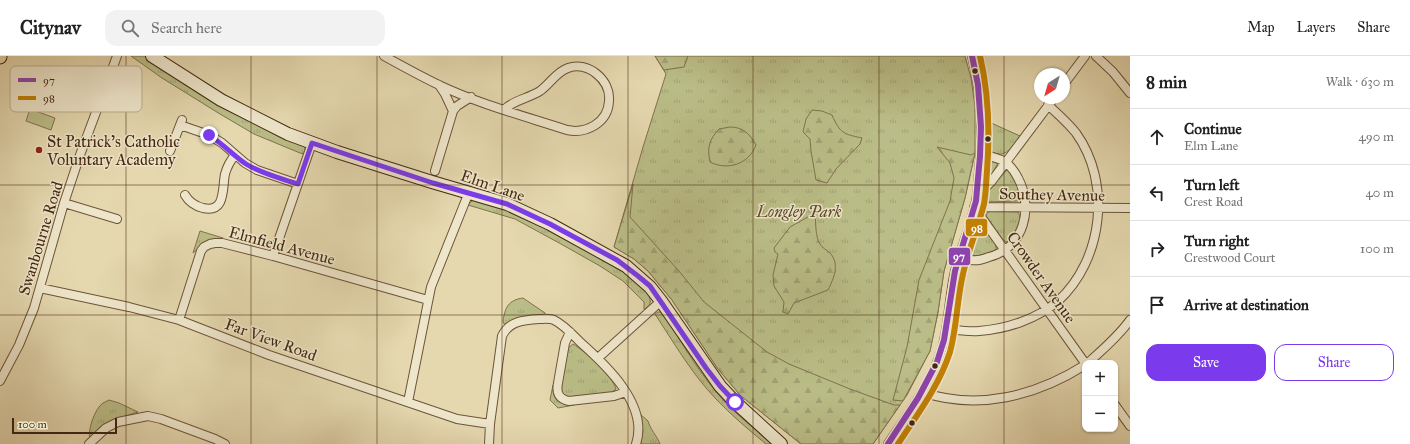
<!DOCTYPE html>
<html lang="en">
<head>
<meta charset="utf-8">
<style>
  body { margin:0; font-family:"IM FELL Great Primer",serif; background:#f2f2f2; color:#202124 }
  .controls { position:absolute; right:12px; bottom:12px; display:grid; overflow:hidden; border-radius:8px; box-shadow:0 1px 3px #0004 }
  .controls button { width:36px; height:36px; display:grid; place-items:center; padding:0; border:0; border-bottom:1px solid #e0e0e0; background:#fff; color:#202124; font:20px sans-serif }
  .compass { position:absolute; left:1034px; top:12px; width:36px; height:36px; border-radius:50%; background:#fff; box-shadow:0 1px 3px #0004; rotate:217deg }
  .scale { position:absolute; left:12px; bottom:10px; width:105px; box-sizing:border-box; padding-left:4px; border:2px solid #452811; border-top:0; font-size:11px; line-height:14px; white-space:nowrap; color:#452811; -webkit-text-stroke:3px #eee6cb; paint-order:stroke }
  .stop { position:absolute; width:12px; height:12px; margin:-9px; border:3px solid #7c3aed; border-radius:50%; background:#fff }
  .stop.end { background:#7c3aed; border-color:#fff; box-shadow:0 1px 4px #0008 }
  .list { margin:0; padding:0; list-style:none }
  h2 { display:flex; justify-content:space-between; align-items:center; height:52px; margin:0; padding:0 16px; font-size:17px }
  h2 small { font-size:13px; font-weight:400; color:#757577 }
  .list li { display:grid; grid-template-columns:26px 1fr auto; gap:12px; align-items:center; box-sizing:border-box; height:56px; padding:0 16px; border-top:1px solid #e0e0e0 }
  .list b { display:block; font-size:15px; white-space:nowrap }
  .list p { margin:0; font-size:13px; white-space:nowrap; color:#757577 }
  .list em { font-size:13px; font-style:normal; color:#757577 }
  .actions { display:flex; gap:8px; padding:12px 16px }
  .actions a { flex:1; padding:9px 0; border:1px solid #7c3aed; border-radius:12px; text-align:center; font-size:14px; color:#7c3aed }
  .actions .main { background:#7c3aed; color:#fff }
  .icon { flex:none; width:22px; height:22px; fill:none; stroke:currentColor; stroke-width:2; stroke-linecap:round; stroke-linejoin:round }
  .map { position:relative; flex:none; width:1130px; height:388px; overflow:hidden }
  header { display:flex; align-items:center; gap:24px; box-sizing:border-box; height:56px; padding:0 20px; background:#fff; border-bottom:1px solid #e0e0e0 }
  header strong { font-size:19px }
  nav { display:flex; gap:22px; margin-inline-start:auto; font-size:14px }
  .search { width:280px; height:36px; background:#f2f2f2; display:flex; align-items:center; gap:10px; box-sizing:border-box; padding:0 14px; border-radius:12px; color:#757577; font-size:15px }
  main { display:flex }
  aside { flex:1; background:#fff }
  .map>svg:first-child { display:block }
</style>
</head>
<body>
<header>
<strong>Citynav</strong>
<div class="search"><svg class="icon" aria-label="search" viewBox="0 0 24 24"><circle cx="10" cy="10" r="6"/><path d="M15 15l6 6"/></svg>Search here</div>
<nav><a>Map</a><a>Layers</a><a>Share</a></nav>
</header>
<main>
<div class="map">
<svg width="1130" height="388" viewBox="0 0 1130 388">
  <defs>
    <pattern id="grass-tufts" width="24" height="20" patternUnits="userSpaceOnUse"><rect width="24" height="20" fill="#babd87"/><path d="M3 7l-1-3M5 7V3M7 7l1-3M15 17l-1-3M17 17v-4M19 17l1-3" fill="none" stroke="#a1a274"/></pattern>
    <pattern id="forest-firs" width="22" height="20" patternUnits="userSpaceOnUse"><rect width="22" height="20" fill="#babd87"/><path d="M5 1l3.5 6h-7zM16 11l3.5 6h-7z" fill="#a1a274"/></pattern>
  </defs>
  <rect width="100%" height="100%" fill="#e5d8af"/>
  <filter id="stains"><feTurbulence type="fractalNoise" baseFrequency=".005" numOctaves="4"/><feColorMatrix values="0 0 0 0 .2 0 0 0 0 .09 0 0 0 0 .02 0 0 0 .5 -.17"/></filter>
  <radialGradient id="worn" r=".72"><stop offset=".6" stop-color="#630" stop-opacity="0"/><stop offset="1" stop-color="#630" stop-opacity=".3"/></radialGradient>
  <path fill="url(#grass-tufts)" stroke="#80724c" d="M131,0H145L191,31L305,90V96L304,98L300,97L254,78L220,58L162,22Z
    M655,0H965L971,22L975,51V97L965,142L944,215L938,256L930,295L907,339L873,388H801L741,340L718,313L672,244L648,215L634,203L614,191L643,91L666,18Z
    M989,66L1020,80C1011,92 1004,106 988,93Z
    M985,103L998,107L993,116L983,126Z
    M1007,114C1015,118 1026,138 1018,145L986,146L984,139Z
    M474,143C496,150 518,156 538,166C556,175 656,227 650,247C650,250 647,252 644,253V246L623,225L600,210L561,188L515,163L468,149Z
    M990,155L1018,156C1024,164 1015,183 1006,186L1003,184L986,160L987,157Z
    M977,165L980,166L996,189V193L994,196L977,200L967,198L965,195L974,167Z
    M200,175L223,182L204,187L193,197Z
    M523,242L545,257V259L504,268L503,265C505,252 508,244 523,242Z
    M658,256H661L664,258C682,288 700,318 724,345C739,361 756,374 773,388H766C749,374 731,359 716,343C692,318 674,287 655,258Z
    M573,288C585,295 612,319 616,333L611,337L567,341L563,339L560,334L567,293Z
    M553,329C556,343 561,346 574,349L558,352L550,344Z
    M109,344L119,347L138,356L119,362L90,383C87,375 95,352 103,347C105,346 107,345 109,344Z
    M640,358L648,365C650,373 657,380 660,388H641L642,377L639,360Z"/>
  <path fill="url(#forest-firs)" stroke="#80724c" d="M655,0H688L684,11L664,14Z
    M812,54L822,55L832,59C840,77 843,78 862,82L860,88L836,113L827,127L816,124L811,95L810,83L803,76L806,63Z
    M730,71C743,71 750,78 756,89C749,108 728,115 710,106C707,91 709,84 719,73Z
    M937,91L971,99L975,97L965,142L944,215L938,256L930,295L903,345L893,344L907,291L919,224L950,145L954,122L950,107Z
    M633,128L630,161L679,215L704,246L767,296L789,308L850,333L894,349H900L873,388H801L741,340L718,313L672,244L648,215L634,203L614,191Z
    M815,157C816,167 815,180 820,188C822,192 827,194 830,197C840,208 834,222 828,234L794,247L788,258L783,256L784,246L774,230L773,219L778,198L775,196L774,192L790,171Z"/>
  <path fill="#babd87" stroke="#80724c" d="M30,53L55,62L51,74L26,65Z"/>
  <g fill="none" stroke-linecap="round" stroke-linejoin="round">
    <g stroke="#6d5438" stroke-width="10">
      <path id="street" d="M384,0C402,10 420,20 439,29C479,48 524,60 567,74C586,78 608,67 609,45C611,24 588,5 568,12C556,16 550,28 540,35C529,42 512,45 505,53
        M1096,0L1113,16L1130,37
        M1064,28L1085,0
        M439,29L445,38L453,55
        M180,69L209,79L222,87L245,107L257,114L298,128
        M170,95L182,64
        M435,115L453,55L457,50L471,41
        M977,136L985,132L991,126L1054,42
        M185,139C189,146 195,150 203,152C226,157 222,133 225,118C227,111 230,105 235,99
        M64,147L117,163
        M974,151L1085,307
        M974,151L1130,152
        M273,200L312,87
        M959,201C962,202 967,204 971,204C976,205 984,203 989,201C1024,192 1034,152 1018,122C1015,116 1011,111 1007,107C1000,102 988,100 981,98
        M40,232L129,251L179,264L269,299L457,363L490,368
        M179,264L201,195L204,191L210,188L215,187H222L273,200L428,244
        M946,273C957,274 968,276 979,275C1007,273 1037,263 1058,245C1103,204 1112,127 1076,77C1068,67 1058,58 1048,49
        M570,276L565,287L558,327C556,337 559,343 569,345L614,340L626,336
        M598,302L661,245
        M1088,307C1103,293 1118,281 1130,264
        M0,325L19,289L34,252L64,147L80,99L117,0
        M922,336C978,355 1036,340 1085,309
        M408,346L431,231L469,136
        M1115,349L1130,370
        M89,388L106,372L118,366L148,360L161,363L215,383L225,388
        M489,388L490,368L502,280C509,265 524,264 539,263C543,263 550,262 554,264C564,269 572,278 580,286C606,309 649,349 636,388
        M888,388C908,358 931,328 942,293C949,268 949,241 955,215C961,192 971,169 976,145C978,135 978,125 979,115C983,73 982,41 972,0"/>
    </g>
    <g stroke="#452811" stroke-width="14">
      <path id="secondary" d="M152,0L221,44L288,78L337,96L432,126L507,148L550,168L626,210L650,231L661,245L720,330L735,346L781,388"/>
    </g>
    <g stroke="#452811" stroke-width="15">
      <path id="primary" d="M0,1V0"/>
    </g>
    <use href="#street" stroke="#eee6cb" stroke-width="8"/>
    <use href="#secondary" stroke="#eee6cb" stroke-width="12"/>
    <use href="#primary" stroke="#e5d8af" stroke-width="13"/>
    <g stroke="#eee6cb" stroke-width="9">
      <path id="bus-1" d="M888,388L918,342L937,306L944,284L955,215L976,145L980,100L981,71L978,29L972,0"/>
    </g>
    <g stroke="#eee6cb" stroke-width="9">
      <path id="bus-2" d="M898,388C917,359 939,330 950,296C957,270 957,243 963,218C968,194 978,172 984,148C986,137 986,126 987,115C990,76 989,38 980,0"/>
    </g>
    <use href="#bus-1" stroke="#8e44ad" stroke-width="6"/>
    <use href="#bus-2" stroke="#c28005" stroke-width="6"/>
  </g>
  <g fill="none" stroke-linecap="round" stroke-linejoin="round">
    <path stroke="#7c3aed" stroke-width="5" d="M209,79C223,88 233,99 246,108C262,118 280,122 298,128L312,87L433,127L507,148L550,168L617,204L638,220L650,230L661,246L706,312L720,330L735,346"/>
  </g>
  <path fill="none" stroke="#452811" stroke-width="1" stroke-opacity="0.55" d="M126,0V388M251,0V388M377,0V388M502,0V388M628,0V388M753,0V388M879,0V388M1004,0V388M0,129H1130M0,259H1130"/>
  <g fill="#452811" stroke="#eee6cb" stroke-width="1.5">
    <circle cx="975" cy="15" r="3.5"/>
    <circle cx="988" cy="83" r="3.5"/>
    <circle cx="935" cy="310" r="3.5"/>
    <circle cx="912" cy="367" r="3.5"/>
  </g>
  <circle fill="#8f2418" stroke="#eee6cb" stroke-width="1.5" cx="39" cy="94" r="4"/>
  <g text-anchor="middle" stroke-width="3" stroke-linejoin="round" paint-order="stroke">
    <g font-size="16" fill="#452811" stroke="#eee6cb" text-anchor="start">
      <text x="47" y="91">St Patrick's Catholic<tspan x="47" dy="18">Voluntary Academy</tspan></text>
    </g>
    <g font-size="16" fill="#452811" stroke="#eee6cb">
      <text transform="translate(493 129) rotate(19)" y="6">Elm Lane</text>
      <text transform="translate(1052 138) rotate(1)" y="6">Southey Avenue</text>
      <text transform="translate(40 182) rotate(-73)" y="6">Swanbourne Road</text>
      <text transform="translate(282 189) rotate(15)" y="6">Elmfield Avenue</text>
      <text transform="translate(1042 221) rotate(55)" y="6">Crowder Avenue</text>
      <text transform="translate(271 283) rotate(20)" y="6">Far View Road</text>
    </g>
    <g font-size="16" font-style="italic" fill="#5c4629" stroke="#eee6cb">
      <text x="799" y="161">Longley Park</text>
    </g>
  </g>
  <rect x="10" y="10" width="132" height="46" rx="6" fill="#eee6cb" stroke="#bbad93" stroke-width="1"/>
  <rect x="18" y="22" width="18" height="4" fill="#8e44ad"/>
  <rect x="18" y="40" width="18" height="4" fill="#c28005"/>
  <g font-size="11" fill="#452811">
    <text x="43" y="28">97</text>
    <text x="43" y="46">98</text>
  </g>
  <g stroke="#eee6cb" stroke-width="1.5">
    <rect x="965" y="162" width="23" height="19" rx="4" fill="#c28005"/>
    <rect x="948" y="191" width="23" height="19" rx="4" fill="#8e44ad"/>
  </g>
  <g font-size="11" text-anchor="middle" font-weight="bold" fill="#fff">
    <text x="977" y="176">98</text>
    <text x="959" y="204">97</text>
  </g>
  <rect width="100%" height="100%" filter="url(#stains)"/>
  <rect width="100%" height="100%" fill="url(#worn)"/>
</svg>
<div class="controls">
<button>+</button>
<button>−</button>
</div>
<svg class="compass" viewBox="-18 -18 36 36"><path d="M0-13l5 13h-10z" fill="#e53935"/><path d="M0 13l5-13h-10z" fill="#757577"/></svg>
<div class="scale">100 m</div>
<div class="stop" style="left:735px;top:346px"></div>
<div class="stop end" style="left:209px;top:79px"></div>
</div>
<aside>
<h2>8 min<small>Walk · 630 m</small></h2>
<ul class="list">
<li><svg class="icon" aria-label="ahead" viewBox="0 0 24 24"><path d="M12 20V5M6 11l6-6 6 6"/></svg><div><b>Continue</b><p>Elm Lane</p></div><em>490 m</em></li>
<li><svg class="icon" aria-label="left" viewBox="0 0 24 24"><path d="M17 20v-9H6M10 6l-5 5 5 5"/></svg><div><b>Turn left</b><p>Crest Road</p></div><em>40 m</em></li>
<li><svg class="icon" aria-label="right" viewBox="0 0 24 24"><path d="M7 20v-9h11M14 6l5 5-5 5"/></svg><div><b>Turn right</b><p>Crestwood Court</p></div><em>100 m</em></li>
<li><svg class="icon" aria-label="arrive" viewBox="0 0 24 24"><path d="M6 21V4h12l-3 4 3 4H6"/></svg><div><b>Arrive at destination</b></div></li>
</ul>
<div class="actions"><a class="main">Save</a><a>Share</a></div>
</aside>
</main>
</body>
</html>
